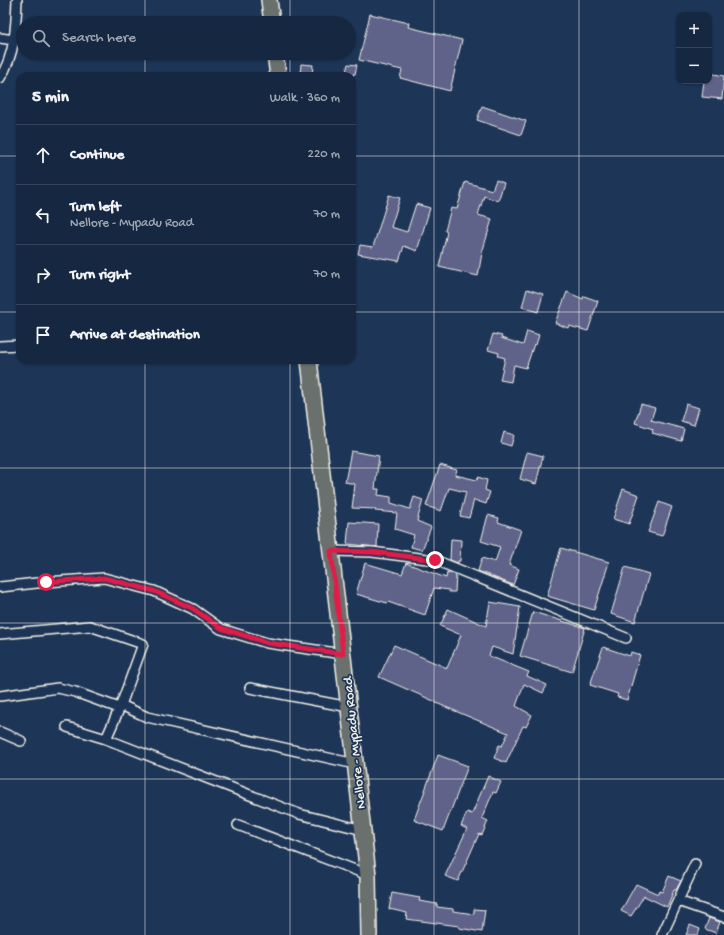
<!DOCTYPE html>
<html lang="en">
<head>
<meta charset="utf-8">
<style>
  body { margin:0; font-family:"Gochi Hand",sans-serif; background:#23344c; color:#f1f3f6 }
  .controls { position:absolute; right:12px; top:12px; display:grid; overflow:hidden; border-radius:8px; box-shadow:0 1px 3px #0004 }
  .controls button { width:36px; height:36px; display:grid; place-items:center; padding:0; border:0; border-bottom:1px solid #35445a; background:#162841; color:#f1f3f6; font:20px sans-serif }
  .stop { position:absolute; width:12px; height:12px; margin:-9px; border:3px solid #e11d48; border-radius:50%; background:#fff }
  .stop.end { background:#e11d48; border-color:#fff; box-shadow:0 1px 4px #0008 }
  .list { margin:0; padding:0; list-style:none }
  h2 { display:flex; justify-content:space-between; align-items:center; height:52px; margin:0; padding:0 16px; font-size:17px }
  h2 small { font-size:13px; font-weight:400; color:#9ea6b1 }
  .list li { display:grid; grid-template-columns:26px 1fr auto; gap:12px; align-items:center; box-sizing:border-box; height:60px; padding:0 16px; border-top:1px solid #35445a }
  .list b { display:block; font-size:15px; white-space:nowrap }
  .list p { margin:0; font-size:13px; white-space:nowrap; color:#9ea6b1 }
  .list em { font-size:13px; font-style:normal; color:#9ea6b1 }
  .icon { flex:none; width:22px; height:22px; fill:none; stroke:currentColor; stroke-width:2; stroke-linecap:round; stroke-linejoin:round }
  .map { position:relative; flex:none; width:724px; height:935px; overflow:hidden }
  .search { position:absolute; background:#162841; box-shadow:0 1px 3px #0004; left:16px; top:16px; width:340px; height:44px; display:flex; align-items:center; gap:10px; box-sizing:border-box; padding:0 14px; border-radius:22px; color:#9ea6b1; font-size:15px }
  .panel { position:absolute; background:#162841; box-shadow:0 1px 3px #0004; left:16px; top:72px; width:340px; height:292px; border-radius:12px }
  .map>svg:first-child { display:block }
</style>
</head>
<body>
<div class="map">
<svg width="724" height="935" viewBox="0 0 724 935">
  <rect width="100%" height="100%" fill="#1d3557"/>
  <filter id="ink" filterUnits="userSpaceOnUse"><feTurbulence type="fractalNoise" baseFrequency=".025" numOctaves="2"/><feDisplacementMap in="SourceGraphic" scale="8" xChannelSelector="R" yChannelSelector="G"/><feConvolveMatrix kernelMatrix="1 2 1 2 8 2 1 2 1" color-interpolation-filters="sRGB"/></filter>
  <g filter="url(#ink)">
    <path fill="#5e648a" stroke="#f4f1e8" d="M370,14L409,23L408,27L462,40L450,91L400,78L402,70L359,60Z
      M301,64L313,65L312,76H300Z
      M348,64L357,65L355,74H353V76H345Z
      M709,73L724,76L722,99L702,97L704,81H709Z
      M482,106L526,121L521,135L477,120Z
      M496,180L504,183L498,201L484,196L478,215L492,219L482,253L478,276L439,267L447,232L445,231L451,208L457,209L465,182L492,190Z
      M389,195L400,198L391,227L407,232L416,204L430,208L417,251L404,246L399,261L358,254L360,245L373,247Z
      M527,289L543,294L538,312L522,307Z
      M567,292L583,299L584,296L598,301L588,331L569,326L568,328L555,323Z
      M527,331L539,335L536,345L534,344L526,368L514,365L511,382L500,380L505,358L498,356L499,353L488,350L493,334L502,336L501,338L523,345Z
      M641,404L655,408L651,420L684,429L681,441L652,433L653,429L635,423Z
      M686,404L699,408L694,425L681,421Z
      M504,432L514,435L511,446L501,443Z
      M351,451L379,456L375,489H379L378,495L391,497V503L410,509L414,497L423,500L417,521L431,527L422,550L411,547L414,535L395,529L397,513L375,511V509L352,508L355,484L345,482Z
      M527,452L543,456L536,484L520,479Z
      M440,465L457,470L455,475L477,480L478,477L487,480L485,490L490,492L486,504L474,500L469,518L460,516L466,492L449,488L441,511L426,506Z
      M623,489L639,495L629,524L613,519Z
      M659,502L672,507L662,536L648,532Z
      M488,515L499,518L498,522L521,530L509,565L519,569L513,585L478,571L482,558L495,562L500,547L481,541Z
      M349,522L378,524L377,547L347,544Z
      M451,539L461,540L460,561H458V563L450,560Z
      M561,548L609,562L594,610L547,596Z
      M365,563L402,574L406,563L446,578L447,573L449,574V572L456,575L455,592H449V590L434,588L425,615L388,602L387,603L356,594Z
      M625,567L649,574L635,622L611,614Z
      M490,602L520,607L513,654L492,647L489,656L529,672L527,676L547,685L543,693L524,684L516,706L532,715L526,727L523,726L506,763L494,758L499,745L502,746L508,733L436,703V702L379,677L394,645L447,668L461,635L440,626L448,609L486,626Z
      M533,612L585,628L572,672L520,656Z
      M603,647L630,656L631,652L640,655L627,700L617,697L618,694L590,685Z
      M438,755L468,766L443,831L414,820Z
      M488,776L501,782L496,793L493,792L482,818L488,821L482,835L479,834L458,881L445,876L467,829L461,826L467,812L472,814Z
      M669,876L681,881L676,890H674L667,907L644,896L631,916L621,911L636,884L658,894L659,891L662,892Z
      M392,893L420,898L419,901L437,904V907L453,909V911L474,914V909L485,910L482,932L459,928V926L406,919L407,913L389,909Z
      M709,918L720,922L716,933L705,929Z
      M690,925L700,929L698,935H686Z"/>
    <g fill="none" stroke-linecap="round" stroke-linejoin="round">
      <g stroke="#f4f1e8" stroke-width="12">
        <path id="street" d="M0,38L14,40
          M0,78C15,55 16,27 17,0
          M0,346L20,345
          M331,551L372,552L435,560L626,638
          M0,587L46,582L104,578L154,591L193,609L221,629L267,643L343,654
          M0,634L90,626L143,644L121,705L106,739
          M250,688L349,707
          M0,696L58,688L75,692L119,708
          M121,705L147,717L355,764
          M67,727L106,739L299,814L363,830
          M0,732L21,741
          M238,825L368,875
          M678,901L724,917
          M662,935L695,864"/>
      </g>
      <g stroke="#f4f1e8" stroke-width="18">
        <path id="primary" d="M269,0L272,23
          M275,53L278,76
          M309,360L368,875L369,935"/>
      </g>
      <use href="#street" stroke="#1d3557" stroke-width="9"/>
      <use href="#primary" stroke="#6b706d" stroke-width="15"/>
    </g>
  </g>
  <g fill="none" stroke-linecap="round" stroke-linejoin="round" filter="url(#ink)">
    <path stroke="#e11d48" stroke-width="5" d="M46,582L104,578L154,591L192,608L221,628L268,643L343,654L331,551L372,552L435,560"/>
  </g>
  <path fill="none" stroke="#f4f1e8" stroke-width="1" stroke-opacity="0.55" d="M145,0V23M290,0V23M434,0V935M579,0V935M145,53V76M290,53V76M0,156H20M352,156H724M0,312H20M352,312H724M145,360V935M290,360V935M0,468H724M0,623H724M0,779H724"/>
  <g text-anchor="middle" stroke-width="3.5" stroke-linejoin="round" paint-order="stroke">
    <g font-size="14" fill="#f4f1e8" stroke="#1d3557">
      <text transform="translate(353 743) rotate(-96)" y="5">Nellore - Mypadu Road</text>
    </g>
  </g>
</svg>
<div class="controls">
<button>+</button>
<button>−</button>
</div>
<div class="stop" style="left:46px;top:582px"></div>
<div class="stop end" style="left:435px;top:560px"></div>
<div class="search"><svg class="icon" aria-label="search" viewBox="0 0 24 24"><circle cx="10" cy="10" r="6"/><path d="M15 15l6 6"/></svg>Search here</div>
<section class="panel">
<h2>5 min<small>Walk · 360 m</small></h2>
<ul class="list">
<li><svg class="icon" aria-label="ahead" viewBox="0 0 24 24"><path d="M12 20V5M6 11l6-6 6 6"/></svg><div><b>Continue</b></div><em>220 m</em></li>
<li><svg class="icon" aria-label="left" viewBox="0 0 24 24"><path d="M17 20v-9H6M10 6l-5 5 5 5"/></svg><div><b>Turn left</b><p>Nellore - Mypadu Road</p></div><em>70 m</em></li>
<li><svg class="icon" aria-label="right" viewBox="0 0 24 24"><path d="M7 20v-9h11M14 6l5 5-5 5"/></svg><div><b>Turn right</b></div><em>70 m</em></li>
<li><svg class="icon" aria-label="arrive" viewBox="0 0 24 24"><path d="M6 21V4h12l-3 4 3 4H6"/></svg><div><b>Arrive at destination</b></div></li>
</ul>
</section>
</div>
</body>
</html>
